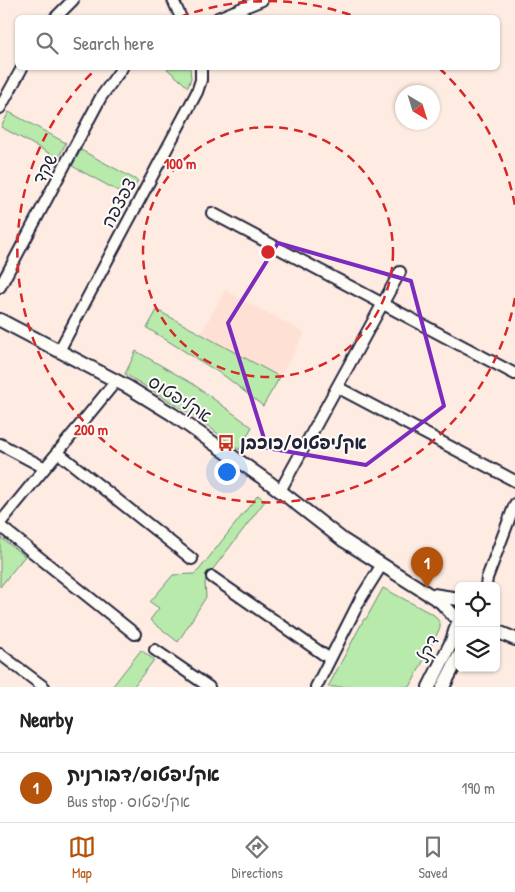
<!DOCTYPE html>
<html lang="en">
<head>
<meta charset="utf-8">
<style>
  body { margin:0; font-family:"Patrick Hand","Playpen Sans Hebrew",sans-serif; background:#f6f6f6; color:#222 }
  .controls { position:absolute; right:15px; bottom:15px; display:grid; overflow:hidden; border-radius:8px; box-shadow:0 1px 4px #0004 }
  .controls button { width:45px; height:45px; display:grid; place-items:center; padding:0; border:0; border-bottom:1px solid #e0e0e0; background:#fff; color:#222; font:25px sans-serif }
  .compass { position:absolute; left:395px; top:85px; width:45px; height:45px; border-radius:50%; background:#fff; box-shadow:0 1px 4px #0004; rotate:142deg }
  .you { position:absolute; left:226px; top:471px; width:18px; height:18px; margin:-12px; border:4px solid #fff; border-radius:50%; background:#1a73e8; box-shadow:0 0 0 8px #1a73e833 }
  .badge { display:grid; place-items:center; width:32px; height:32px; border-radius:50%; background:#b45309; color:#fff; font-size:16px; font-weight:700 }
  .pin { position:absolute; translate:-50% -41px; filter:drop-shadow(0 1px 2px #0008) }
  .pin::after { content:''; position:absolute; top:26px; width:18px; height:15px; background:inherit; clip-path:polygon(0 0,100% 0,50% 100%) }
  .list { margin:0; padding:0; list-style:none }
  h2 { display:flex; justify-content:space-between; align-items:center; height:65px; margin:0; padding:0 20px; font-size:21px }
  h2 small { font-size:16px; font-weight:400; color:#767676 }
  .list li { display:grid; grid-template-columns:32px 1fr auto; gap:15px; align-items:center; box-sizing:border-box; height:70px; padding:0 20px; border-top:1px solid #e0e0e0 }
  .list b { display:block; font-size:19px; white-space:nowrap }
  .list p { margin:0; font-size:16px; white-space:nowrap; color:#767676 }
  .list em { font-size:16px; font-style:normal; color:#767676 }
  .icon { flex:none; width:28px; height:28px; fill:none; stroke:currentColor; stroke-width:2; stroke-linecap:round; stroke-linejoin:round }
  .map { position:relative; flex:none; width:515px; height:687px; overflow:hidden }
  .search { position:absolute; background:#fff; box-shadow:0 1px 4px #0004; left:15px; right:15px; top:15px; height:55px; display:flex; align-items:center; gap:12px; box-sizing:border-box; padding:0 18px; border-radius:8px; color:#767676; font-size:19px }
  .sheet { height:135px; background:#fff }
  nav { display:flex; justify-content:space-around; align-items:center; box-sizing:border-box; height:70px; border-top:1px solid #e0e0e0; background:#fff; font-size:14px; color:#767676 }
  nav a { display:grid; justify-items:center; gap:2px }
  nav .on { color:#b45309 }
  .map>svg:first-child { display:block }
</style>
</head>
<body>
<div class="map">
<svg width="515" height="687" viewBox="0 0 515 687">
  <rect width="100%" height="100%" fill="#feece2"/>
  <filter id="ink" filterUnits="userSpaceOnUse"><feTurbulence type="fractalNoise" baseFrequency=".02" numOctaves="2"/><feDisplacementMap in="SourceGraphic" scale="10" xChannelSelector="R" yChannelSelector="G"/><feConvolveMatrix kernelMatrix="1 2 1 2 8 2 1 2 1" color-interpolation-filters="sRGB"/></filter>
  <g filter="url(#ink)">
    <path fill="#fee1d4" d="M225,290L305,333L280,377L201,333Z"/>
    <path fill="#b7eaab" stroke="#6c8673" d="M166,68H190L191,78L188,87Z
      M9,112L66,143L58,158L1,127Z
      M81,150L138,181L129,197L72,166Z
      M157,310L280,377L263,406L226,377L147,328Z
      M136,351L193,384L252,427L239,450L199,419L125,374Z
      M258,495L265,501L207,577L205,582L206,597L178,642L150,620L159,608L150,602L173,575L194,574L199,570Z
      M1,538L25,556L0,587V539Z
      M383,588L434,615L440,623V628L410,687H328L364,619H366Z
      M141,650L154,660L133,687H112Z"/>
    <g fill="none" stroke-linecap="round" stroke-linejoin="round">
      <g stroke="#22223b" stroke-width="14">
        <path id="minor" d="M173,0L181,18
          M55,18L73,0
          M218,18L262,0
          M0,108L22,68
          M212,213L515,374
          M0,287L101,97L122,68
          M59,351L197,92L201,80V68
          M337,387L515,481
          M0,444L45,468
          M57,452L192,559
          M280,491L400,272
          M0,523L116,381
          M0,526L135,634
          M212,577L330,659
          M486,586L487,578L515,504
          M155,650L209,687
          M0,654L44,687
          M316,687L361,598L381,566"/>
      </g>
      <g stroke="#22223b" stroke-width="16">
        <path id="tertiary" d="M0,320L128,387L172,414L270,483L343,540L441,602L453,615
          M433,595L459,599
          M496,631L515,639
          M429,687L452,641L457,625
          M443,687L459,656"/>
      </g>
      <use href="#minor" stroke="#fdfcf7" stroke-width="10"/>
      <use href="#tertiary" stroke="#fdfcf7" stroke-width="12"/>
    </g>
  </g>
  <path fill="none" stroke="#7b2cbf" stroke-width="4" stroke-linejoin="round" d="M278,243L411,281L444,406L366,465L267,448L228,323Z"/>
  <g fill="none" stroke="#d62828" stroke-width="2.5" stroke-dasharray="9 6">
    <circle cx="268" cy="252" r="125"/>
    <path d="M515 298A251 251 0 1 1 97 68M180 17A251 251 0 0 1 356 17M439 68A251 251 0 0 1 515 206"/>
  </g>
  <defs>
    <g id="bus-bare" transform="scale(1.35)"><path d="M-5-6H5V4H4V6H2V4H-2V6H-4V4H-5ZM-3.5-4V0h7V-4ZM-3.5 1.2v1.5H-2V1.2ZM2 1.2v1.5H3.5V1.2Z" fill="#c8321e" stroke="#fdfcf7" stroke-width="2.5" paint-order="stroke"/></g>
  </defs>
  <g fill-rule="evenodd">
    <use href="#bus-bare" x="226" y="443"/>
  </g>
  <g text-anchor="middle" stroke-width="4" stroke-linejoin="round" paint-order="stroke">
    <g font-size="18" fill="#22223b" stroke="#fdfcf7">
      <text transform="translate(45 169) rotate(-62)" y="6">שקד</text>
      <text transform="translate(119 203) rotate(-62)" y="6">צפצפה</text>
      <text transform="translate(180 399) rotate(33)" y="6">אקליפטוס</text>
      <text transform="translate(428 649) rotate(-64)" y="6">דקל</text>
    </g>
    <g font-size="18" font-weight="bold" fill="#22223b" stroke="#fdfcf7" text-anchor="start">
      <text x="240" y="449">אקליפטוס/כוכבן</text>
    </g>
  </g>
  <circle cx="268" cy="252" r="8" fill="#d62828" stroke="#fdfcf7" stroke-width="2.5"/>
  <g font-size="15" text-anchor="middle" font-weight="bold" fill="#d62828" stroke="#fdfcf7" stroke-width="4" stroke-linejoin="round" paint-order="stroke">
    <text x="180" y="169">100 m</text>
    <text x="91" y="435">200 m</text>
  </g>
</svg>
<div class="controls">
<button><svg class="icon" aria-label="locate" viewBox="0 0 24 24"><circle cx="12" cy="12" r="6"/><path d="M12 2v4M12 18v4M2 12h4M18 12h4"/></svg></button>
<button><svg class="icon" aria-label="layers" viewBox="0 0 24 24"><path d="M12 4l9 5-9 5-9-5zM3 14l9 5 9-5"/></svg></button>
</div>
<svg class="compass" viewBox="-18 -18 36 36"><path d="M0-13l5 13h-10z" fill="#e53935"/><path d="M0 13l5-13h-10z" fill="#767676"/></svg>
<div class="you"></div>
<div class="pin badge" style="left:427px;top:588px">1</div>
<div class="search"><svg class="icon" aria-label="search" viewBox="0 0 24 24"><circle cx="10" cy="10" r="6"/><path d="M15 15l6 6"/></svg>Search here</div>
</div>
<section class="sheet">
<h2>Nearby<small></small></h2>
<ul class="list">
<li><span class="badge">1</span><div><b>אקליפטוס/דבורנית</b><p>Bus stop · אקליפטוס</p></div><em>190 m</em></li>
</ul>
</section>
<nav>
<a class="on"><svg class="icon" aria-label="map" viewBox="0 0 24 24"><path d="M3 6l6-2 6 2 6-2v14l-6 2-6-2-6 2zM9 4v14M15 6v14"/></svg>Map</a>
<a><svg class="icon" aria-label="directions" viewBox="0 0 24 24"><path d="M12 3l9 9-9 9-9-9zM9 14v-3h6M13 9l2 2-2 2"/></svg>Directions</a>
<a><svg class="icon" aria-label="saved" viewBox="0 0 24 24"><path d="M7 4h10v16l-5-4-5 4z"/></svg>Saved</a>
</nav>
</body>
</html>
